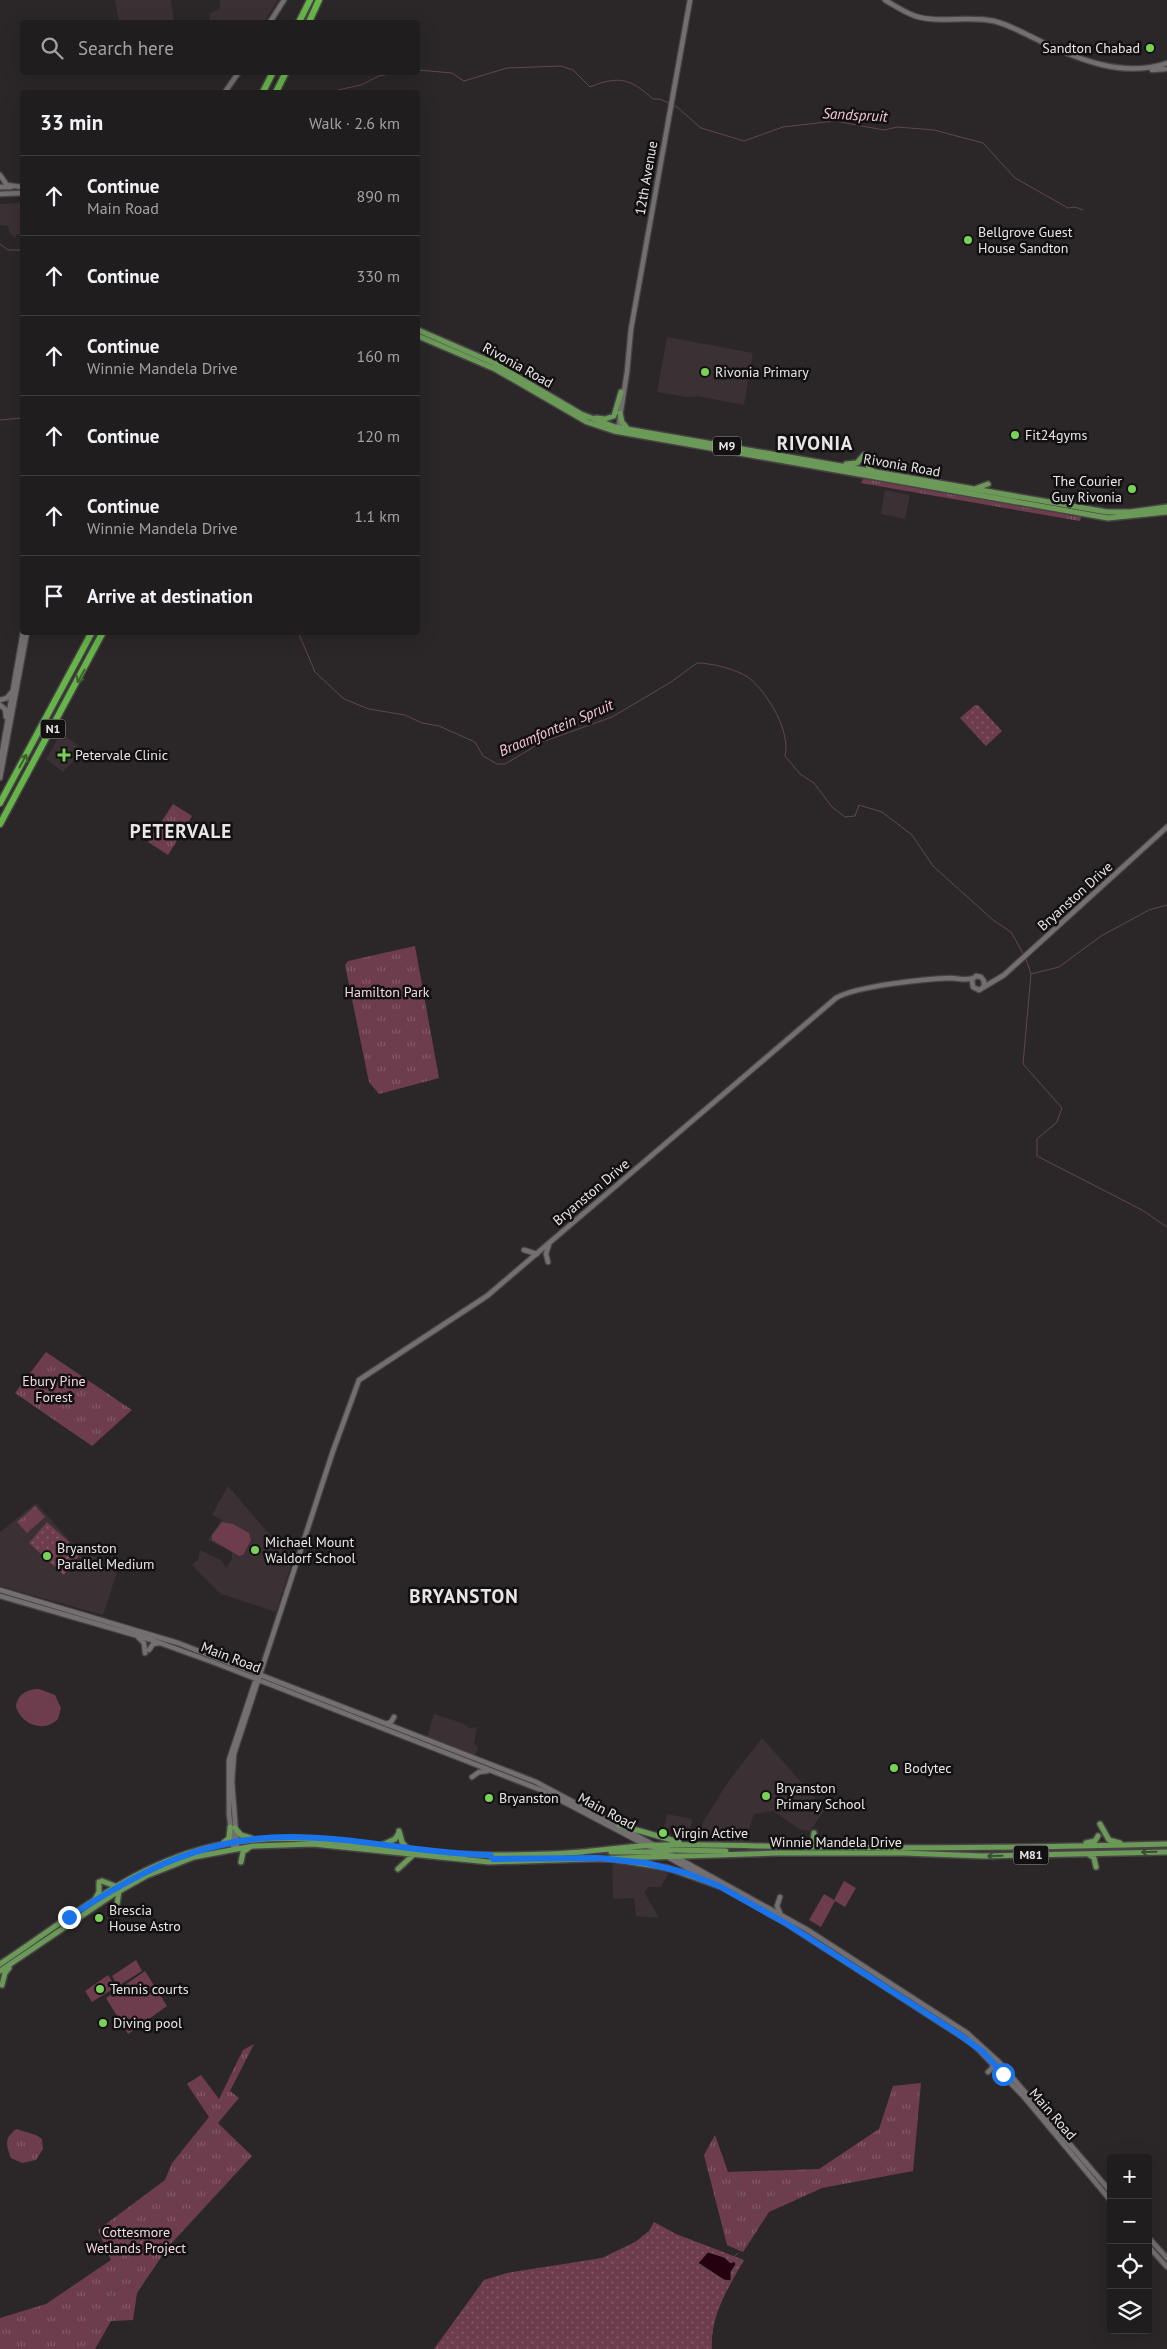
<!DOCTYPE html>
<html lang="en">
<head>
<meta charset="utf-8">
<style>
  body { margin:0; font-family:"PT Sans",sans-serif; background:#2d2a2b; color:#f1f3f6 }
  .controls { position:absolute; right:15px; bottom:15px; display:grid; overflow:hidden; border-radius:5px; box-shadow:0 5px 20px #0002 }
  .controls button { width:45px; height:45px; display:grid; place-items:center; padding:0; border:0; border-bottom:1px solid #3d3b3c; background:#201d1e; color:#f1f3f6; font:25px sans-serif }
  .stop { position:absolute; width:15px; height:15px; margin:-11px; border:4px solid #1a73e8; border-radius:50%; background:#fff }
  .stop.end { background:#1a73e8; border-color:#fff; box-shadow:0 1px 5px #0008 }
  .list { margin:0; padding:0; list-style:none }
  h2 { display:flex; justify-content:space-between; align-items:center; height:65px; margin:0; padding:0 20px; font-size:21px }
  h2 small { font-size:16px; font-weight:400; color:#a2a2a4 }
  .list li { display:grid; grid-template-columns:32px 1fr auto; gap:15px; align-items:center; box-sizing:border-box; height:80px; padding:0 20px; border-top:1px solid #3d3b3c }
  .list b { display:block; font-size:19px; white-space:nowrap }
  .list p { margin:0; font-size:16px; white-space:nowrap; color:#a2a2a4 }
  .list em { font-size:16px; font-style:normal; color:#a2a2a4 }
  .icon { flex:none; width:28px; height:28px; fill:none; stroke:currentColor; stroke-width:2; stroke-linecap:round; stroke-linejoin:round }
  .map { position:relative; flex:none; width:1167px; height:2349px; overflow:hidden }
  .search { position:absolute; background:#201d1e; box-shadow:0 5px 20px #0002; left:20px; top:20px; width:400px; height:55px; display:flex; align-items:center; gap:12px; box-sizing:border-box; padding:0 18px; border-radius:5px; color:#a2a2a4; font-size:19px }
  .panel { position:absolute; background:#201d1e; box-shadow:0 5px 20px #0002; left:20px; top:90px; width:400px; height:545px; border-radius:5px }
  .map>svg:first-child { display:block }
</style>
</head>
<body>
<div class="map">
<svg width="1167" height="2349" viewBox="0 0 1167 2349">
  <defs>
    <pattern id="grass-dots" width="8" height="8" patternUnits="userSpaceOnUse" patternTransform="scale(1.25)"><rect width="8" height="8" fill="#6d3d4e"/><path d="M2 2h.1M6 6h.1" fill="none" stroke="#825968" stroke-width="1.8" stroke-linecap="round"/></pattern>
    <pattern id="park-tufts" width="24" height="20" patternUnits="userSpaceOnUse" patternTransform="scale(1.25)"><rect width="24" height="20" fill="#6d3d4e"/><path d="M3 7l-1-3M5 7V3M7 7l1-3M15 17l-1-3M17 17v-4M19 17l1-3" fill="none" stroke="#825968"/></pattern>
  </defs>
  <rect width="100%" height="100%" fill="#2b2728"/>
  <path fill="#3b3033" d="M115,0H171L174,22H119Z
    M220,0H278L264,22H210V13L220,9Z
    M22,203V235L17,234L15,238L10,234L8,226L0,225V204Z
    M667,337L753,353L744,405L697,396L687,397L657,392Z
    M885,490L910,495L905,519L881,514Z
    M61,733L84,750L63,772L46,759Z
    M228,1486L284,1551L292,1553L293,1559L276,1612L221,1594L192,1565L198,1560L200,1550L221,1560L226,1568L232,1559V1552L208,1540L222,1520L212,1515Z
    M36,1503L70,1541L117,1572L103,1615L0,1586V1532Z
    M434,1714L462,1723L470,1728L477,1727L474,1744L478,1748L475,1756L427,1737Z
    M762,1738L825,1809L810,1831L801,1830L773,1811L754,1814L745,1842L700,1838L703,1822L728,1782Z
    M667,1814L692,1819L690,1833L664,1828Z
    M612,1863L639,1865L669,1872L661,1887H649L644,1892L659,1918L636,1916L634,1898L613,1899Z"/>
  <path fill="url(#grass-dots)" d="M975,705H978L1002,731L986,746L960,718Z
    M47,1522L81,1553L64,1575L29,1543Z
    M654,2222L676,2234L744,2260C728,2288 710,2316 712,2349H434L484,2280L507,2273L602,2258L635,2242L649,2231Z"/>
  <path fill="url(#park-tufts)" d="M864,477L1081,517L1080,521L861,483Z
    M173,804L192,816L168,855L148,842Z
    M415,946L439,1078L379,1094L369,1082L345,965L348,961Z
    M46,1352L132,1410L92,1446L15,1393Z
    M35,1506L45,1517L27,1533L17,1522Z
    M254,2044L230,2091L239,2098L218,2123L252,2156L168,2247L137,2293L133,2320L111,2321L95,2349H0V2318L46,2304L111,2260L98,2230L165,2180L172,2163L209,2117L187,2084L201,2075L219,2099L243,2050Z
    M921,2083L913,2171L822,2188L769,2212L743,2252L727,2245L704,2155L715,2135L728,2172L819,2169L879,2129L893,2086Z
    M16,2129L36,2135L42,2139L43,2149L36,2160L22,2163L11,2158C6,2144 4,2139 16,2129Z"/>
  <path fill="#6d3d4e" d="M222,1522L233,1524L249,1533L251,1540L243,1555L239,1556L212,1540V1535Z
    M39,1689L55,1695L61,1708L58,1719C44,1733 22,1725 16,1707C17,1694 28,1689 39,1689Z
    M844,1881L856,1888L845,1907L835,1901L821,1927L809,1920L824,1894L834,1900Z
    M136,1960L142,1971L118,1986L112,1976Z
    M145,1971L167,2006L128,2034L106,1998Z
    M108,1975L116,1987L92,2002L85,1991Z"/>
  <path fill="#250110" stroke="#604650" d="M708,2252L724,2257L731,2263L734,2261L736,2264L731,2272V2281L724,2280L698,2263Z"/>
  <g fill="none" stroke-linecap="round" stroke-linejoin="round">
    <path stroke="#604650" stroke-width="1" d="M418,70L452,73L464,81L507,68L561,66L573,70L590,87C619,75 631,79 653,99H660L677,107L701,128L744,141L783,127L835,121L884,130L897,127L934,130L983,143L1015,178L1068,208L1075,207L1083,210
      M329,92L361,85L379,76L401,72
      M0,244L8,250H22
      M0,420L22,418
      M298,632L315,672L344,699L369,709L405,715L422,723L439,726L475,742L483,756L497,764H505L542,742L612,717L671,682L697,663C711,663 737,669 749,678C768,693 791,732 785,756L800,774L814,783L832,807L845,817L855,816L859,805L882,812L912,835L933,866L993,920L1011,932L1024,955
      M1026,959L1031,974L1023,1064L1062,1108L1057,1122L1037,1139V1156L1142,1210L1167,1227
      M1031,974L1059,967L1101,936L1149,910L1167,905
      M870,2170H882
      M732,2180L737,2186L738,2196L744,2198
      M784,2190L806,2181
      M739,2249C748,2238 767,2191 783,2190C789,2190 795,2191 802,2189L806,2182L838,2171L853,2170
      M729,2262L738,2253
      M86,2349L141,2232L147,2227L152,2230L166,2206L165,2194L180,2180C180,2162 191,2149 201,2133L208,2134L211,2127"/>
    <g stroke="#474344" stroke-width="7">
      <path id="secondary" d="M885,0C895,6 904,12 915,16C940,24 968,15 994,21C1010,25 1025,34 1040,41C1079,60 1124,78 1167,63
        M270,22L284,0
        M1152,70L1165,69
        M225,92L239,72
        M0,175L7,185L22,187
        M0,187H11
        M0,194L22,193
        M618,430L627,372L631,329L690,0
        M0,700L7,698L11,693
        M0,705L5,709L6,717
        M0,764L23,632
        M0,778L27,632
        M984,987V981L981,977L976,976L972,980L973,987L979,990L1004,975L1167,827
        M524,1250L537,1254
        M548,1262L546,1254L549,1244
        M0,1590L178,1643L536,1782L656,1846
        M0,1596L152,1640L218,1664L541,1790L657,1851
        M138,1637L144,1643L145,1653
        M149,1650L153,1644L159,1643
        M385,1724L391,1722L394,1717
        M472,1777L479,1772L487,1771
        M233,1846L229,1814V1760L257,1676
        M237,1846L232,1782L234,1754L333,1451L359,1380L487,1296L836,998C856,986 925,979 950,978C958,978 966,981 973,978
        M665,1851L806,1929L967,2033L999,2062L1111,2192
        M666,1856L787,1924L973,2044L1024,2097L1111,2201
        M780,1897L777,1906L780,1913
        M988,2072L992,2068V2062
        M1148,2237L1167,2258
        M1148,2246L1167,2267"/>
    </g>
    <g stroke="#474344" stroke-width="8">
      <path id="primary" d="M418,330L494,363L581,414L615,427L1107,512H1130L1167,507
        M418,336L495,369L587,422L614,431L1108,518L1167,512
        M620,413L622,422L627,428
        M596,418L605,419L614,416L621,392
        M866,456L869,469L873,471
        M846,464L857,463L864,455
        M977,488L988,484
        M1100,1824L1109,1840L1120,1843
        M619,1825L679,1842
        M235,1828L241,1835L251,1838
        M399,1831L402,1842L407,1848
        M814,1833L813,1841L819,1847
        M223,1843L229,1838L230,1827
        M1086,1843L1095,1841L1098,1836
        M382,1845L395,1839L399,1833
        M654,1847L671,1850L726,1851
        M611,1852H650L667,1854
        M1088,1854L1094,1858L1096,1867
        M618,1860L668,1868L719,1886
        M241,1862L243,1852L250,1847
        M398,1869L412,1856
        M102,1881L115,1886
        M95,1899L99,1892V1882
        M117,1905L119,1891
        M0,1964C67,1920 130,1866 210,1847C309,1824 389,1855 486,1855C518,1855 550,1855 582,1852C610,1849 638,1845 666,1845C718,1844 771,1847 823,1847C938,1849 1052,1847 1167,1844
        M0,1971L114,1894L146,1876L194,1857L253,1846L313,1844L489,1862L777,1853H904L983,1856L1167,1852
        M2,1985L5,1973L9,1968"/>
    </g>
    <g stroke="#474344" stroke-width="9">
      <path id="highway" d="M299,22L310,0
        M309,22L319,0
        M263,92L273,72
        M276,92L286,72
        M0,803L92,632
        M0,824L103,632"/>
    </g>
    <use href="#secondary" stroke="#736e6f" stroke-width="4.5"/>
    <use href="#primary" stroke="#6b9958" stroke-width="5"/>
    <use href="#highway" stroke="#66b549" stroke-width="6"/>
  </g>
  <defs><path id="oneway-shaft" d="M-6 0H5M1.5-3L5.5 0L1.5 3" fill="none" stroke-width="1.6" stroke-linecap="round" stroke-linejoin="round" transform="scale(1.25)"/></defs>
  <g stroke="#3c622d">
    <use href="#oneway-shaft" transform="translate(81 676) rotate(119)"/>
    <use href="#oneway-shaft" transform="translate(23 761) rotate(-61)"/>
  </g>
  <g stroke="#3a4e31">
    <use href="#oneway-shaft" transform="translate(1149 1852) rotate(179)"/>
    <use href="#oneway-shaft" transform="translate(995 1856) rotate(179)"/>
  </g>
  <g fill="none" stroke-linecap="round" stroke-linejoin="round">
    <path stroke="#1a73e8" stroke-width="6" d="M69,1917C140,1871 203,1837 290,1837C357,1837 423,1854 490,1855L493,1859L598,1858L646,1863L686,1873L719,1886L787,1924L960,2035L983,2052L1003,2074"/>
  </g>
  <g fill="#79d158" stroke="#121011" stroke-width="2">
    <circle cx="1150" cy="48" r="5"/>
    <circle cx="968" cy="240" r="5"/>
    <circle cx="705" cy="372" r="5"/>
    <circle cx="1015" cy="435" r="5"/>
    <circle cx="1132" cy="489" r="5"/>
    <path d="M61.5 747.5h5v5h5v5h-5v5h-5v-5h-5v-5h5z"/>
    <circle cx="255" cy="1550" r="5"/>
    <circle cx="47" cy="1556" r="5"/>
    <circle cx="894" cy="1768" r="5"/>
    <circle cx="766" cy="1796" r="5"/>
    <circle cx="489" cy="1798" r="5"/>
    <circle cx="663" cy="1833" r="5"/>
    <circle cx="99" cy="1918" r="5"/>
    <circle cx="100" cy="1989" r="5"/>
    <circle cx="103" cy="2023" r="5"/>
  </g>
  <g text-anchor="middle" stroke-width="5" stroke-linejoin="round" paint-order="stroke">
    <g fill="#121011" stroke="#a8a6a7" stroke-width="1">
      <rect x="713" y="436.5" width="28" height="19" rx="4"/>
      <rect x="40.5" y="719.5" width="25" height="19" rx="4"/>
      <rect x="1013.5" y="1845.5" width="35" height="19" rx="4"/>
    </g>
    <g font-size="12" font-weight="bold" fill="#e9e6e7">
      <text x="727" y="450">M9</text>
      <text x="53" y="733">N1</text>
      <text x="1031" y="1859">M81</text>
    </g>
    <g font-size="14" fill="#e9e6e7" stroke="#121011" text-anchor="start">
      <text x="1140" y="53" text-anchor="end">Sandton Chabad</text>
      <text x="978" y="237">Bellgrove Guest<tspan x="978" dy="16">House Sandton</tspan></text>
      <text x="715" y="377">Rivonia Primary</text>
      <text x="1025" y="440">Fit24gyms</text>
      <text x="1122" y="486" text-anchor="end">The Courier<tspan x="1122" dy="16">Guy Rivonia</tspan></text>
      <text x="75" y="760">Petervale Clinic</text>
      <text x="265" y="1547">Michael Mount<tspan x="265" dy="16">Waldorf School</tspan></text>
      <text x="57" y="1553">Bryanston<tspan x="57" dy="16">Parallel Medium</tspan></text>
      <text x="904" y="1773">Bodytec</text>
      <text x="776" y="1793">Bryanston<tspan x="776" dy="16">Primary School</tspan></text>
      <text x="499" y="1803">Bryanston</text>
      <text x="673" y="1838">Virgin Active</text>
      <text x="109" y="1915">Brescia<tspan x="109" dy="16">House Astro</tspan></text>
      <text x="110" y="1994">Tennis courts</text>
      <text x="113" y="2028">Diving pool</text>
    </g>
    <g font-size="14" fill="#e9e6e7" stroke="#121011">
      <text transform="translate(646 178) rotate(-80)" y="5">12th Avenue</text>
      <text transform="translate(518 365) rotate(29)" y="5">Rivonia Road</text>
      <text transform="translate(902 465) rotate(10)" y="5">Rivonia Road</text>
      <text transform="translate(1075 896) rotate(-42)" y="5">Bryanston Drive</text>
      <text transform="translate(591 1192) rotate(-40)" y="5">Bryanston Drive</text>
      <text transform="translate(231 1657) rotate(21)" y="5">Main Road</text>
      <text transform="translate(607 1811) rotate(28)" y="5">Main Road</text>
      <text x="836" y="1847">Winnie Mandela Drive</text>
      <text transform="translate(1053 2114) rotate(49)" y="5">Main Road</text>
    </g>
    <g font-size="14" fill="#f1d8df" stroke="#121011">
      <text x="387" y="997">Hamilton Park</text>
      <text x="54" y="1386">Ebury Pine<tspan x="54" dy="16">Forest</tspan></text>
      <text x="136" y="2237">Cottesmore<tspan x="136" dy="16">Wetlands Project</tspan></text>
    </g>
    <g font-size="15" font-style="italic" fill="#f6c6d5" stroke="#121011">
      <text transform="translate(855 115) rotate(3)" y="5">Sandspruit</text>
      <text transform="translate(556 728) rotate(-23)" y="5">Braamfontein Spruit</text>
    </g>
    <g font-size="19" font-weight="bold" letter-spacing="1" fill="#e9e6e7" stroke="#121011">
      <text x="815" y="450">RIVONIA</text>
      <text x="181" y="838">PETERVALE</text>
      <text x="464" y="1603">BRYANSTON</text>
    </g>
  </g>
</svg>
<div class="controls">
<button>+</button>
<button>−</button>
<button><svg class="icon" aria-label="locate" viewBox="0 0 24 24"><circle cx="12" cy="12" r="6"/><path d="M12 2v4M12 18v4M2 12h4M18 12h4"/></svg></button>
<button><svg class="icon" aria-label="layers" viewBox="0 0 24 24"><path d="M12 4l9 5-9 5-9-5zM3 14l9 5 9-5"/></svg></button>
</div>
<div class="stop" style="left:1003px;top:2074px"></div>
<div class="stop end" style="left:69px;top:1917px"></div>
<div class="search"><svg class="icon" aria-label="search" viewBox="0 0 24 24"><circle cx="10" cy="10" r="6"/><path d="M15 15l6 6"/></svg>Search here</div>
<section class="panel">
<h2>33 min<small>Walk · 2.6 km</small></h2>
<ul class="list">
<li><svg class="icon" aria-label="ahead" viewBox="0 0 24 24"><path d="M12 20V5M6 11l6-6 6 6"/></svg><div><b>Continue</b><p>Main Road</p></div><em>890 m</em></li>
<li><svg class="icon" aria-label="ahead" viewBox="0 0 24 24"><path d="M12 20V5M6 11l6-6 6 6"/></svg><div><b>Continue</b></div><em>330 m</em></li>
<li><svg class="icon" aria-label="ahead" viewBox="0 0 24 24"><path d="M12 20V5M6 11l6-6 6 6"/></svg><div><b>Continue</b><p>Winnie Mandela Drive</p></div><em>160 m</em></li>
<li><svg class="icon" aria-label="ahead" viewBox="0 0 24 24"><path d="M12 20V5M6 11l6-6 6 6"/></svg><div><b>Continue</b></div><em>120 m</em></li>
<li><svg class="icon" aria-label="ahead" viewBox="0 0 24 24"><path d="M12 20V5M6 11l6-6 6 6"/></svg><div><b>Continue</b><p>Winnie Mandela Drive</p></div><em>1.1 km</em></li>
<li><svg class="icon" aria-label="arrive" viewBox="0 0 24 24"><path d="M6 21V4h12l-3 4 3 4H6"/></svg><div><b>Arrive at destination</b></div></li>
</ul>
</section>
</div>
</body>
</html>
